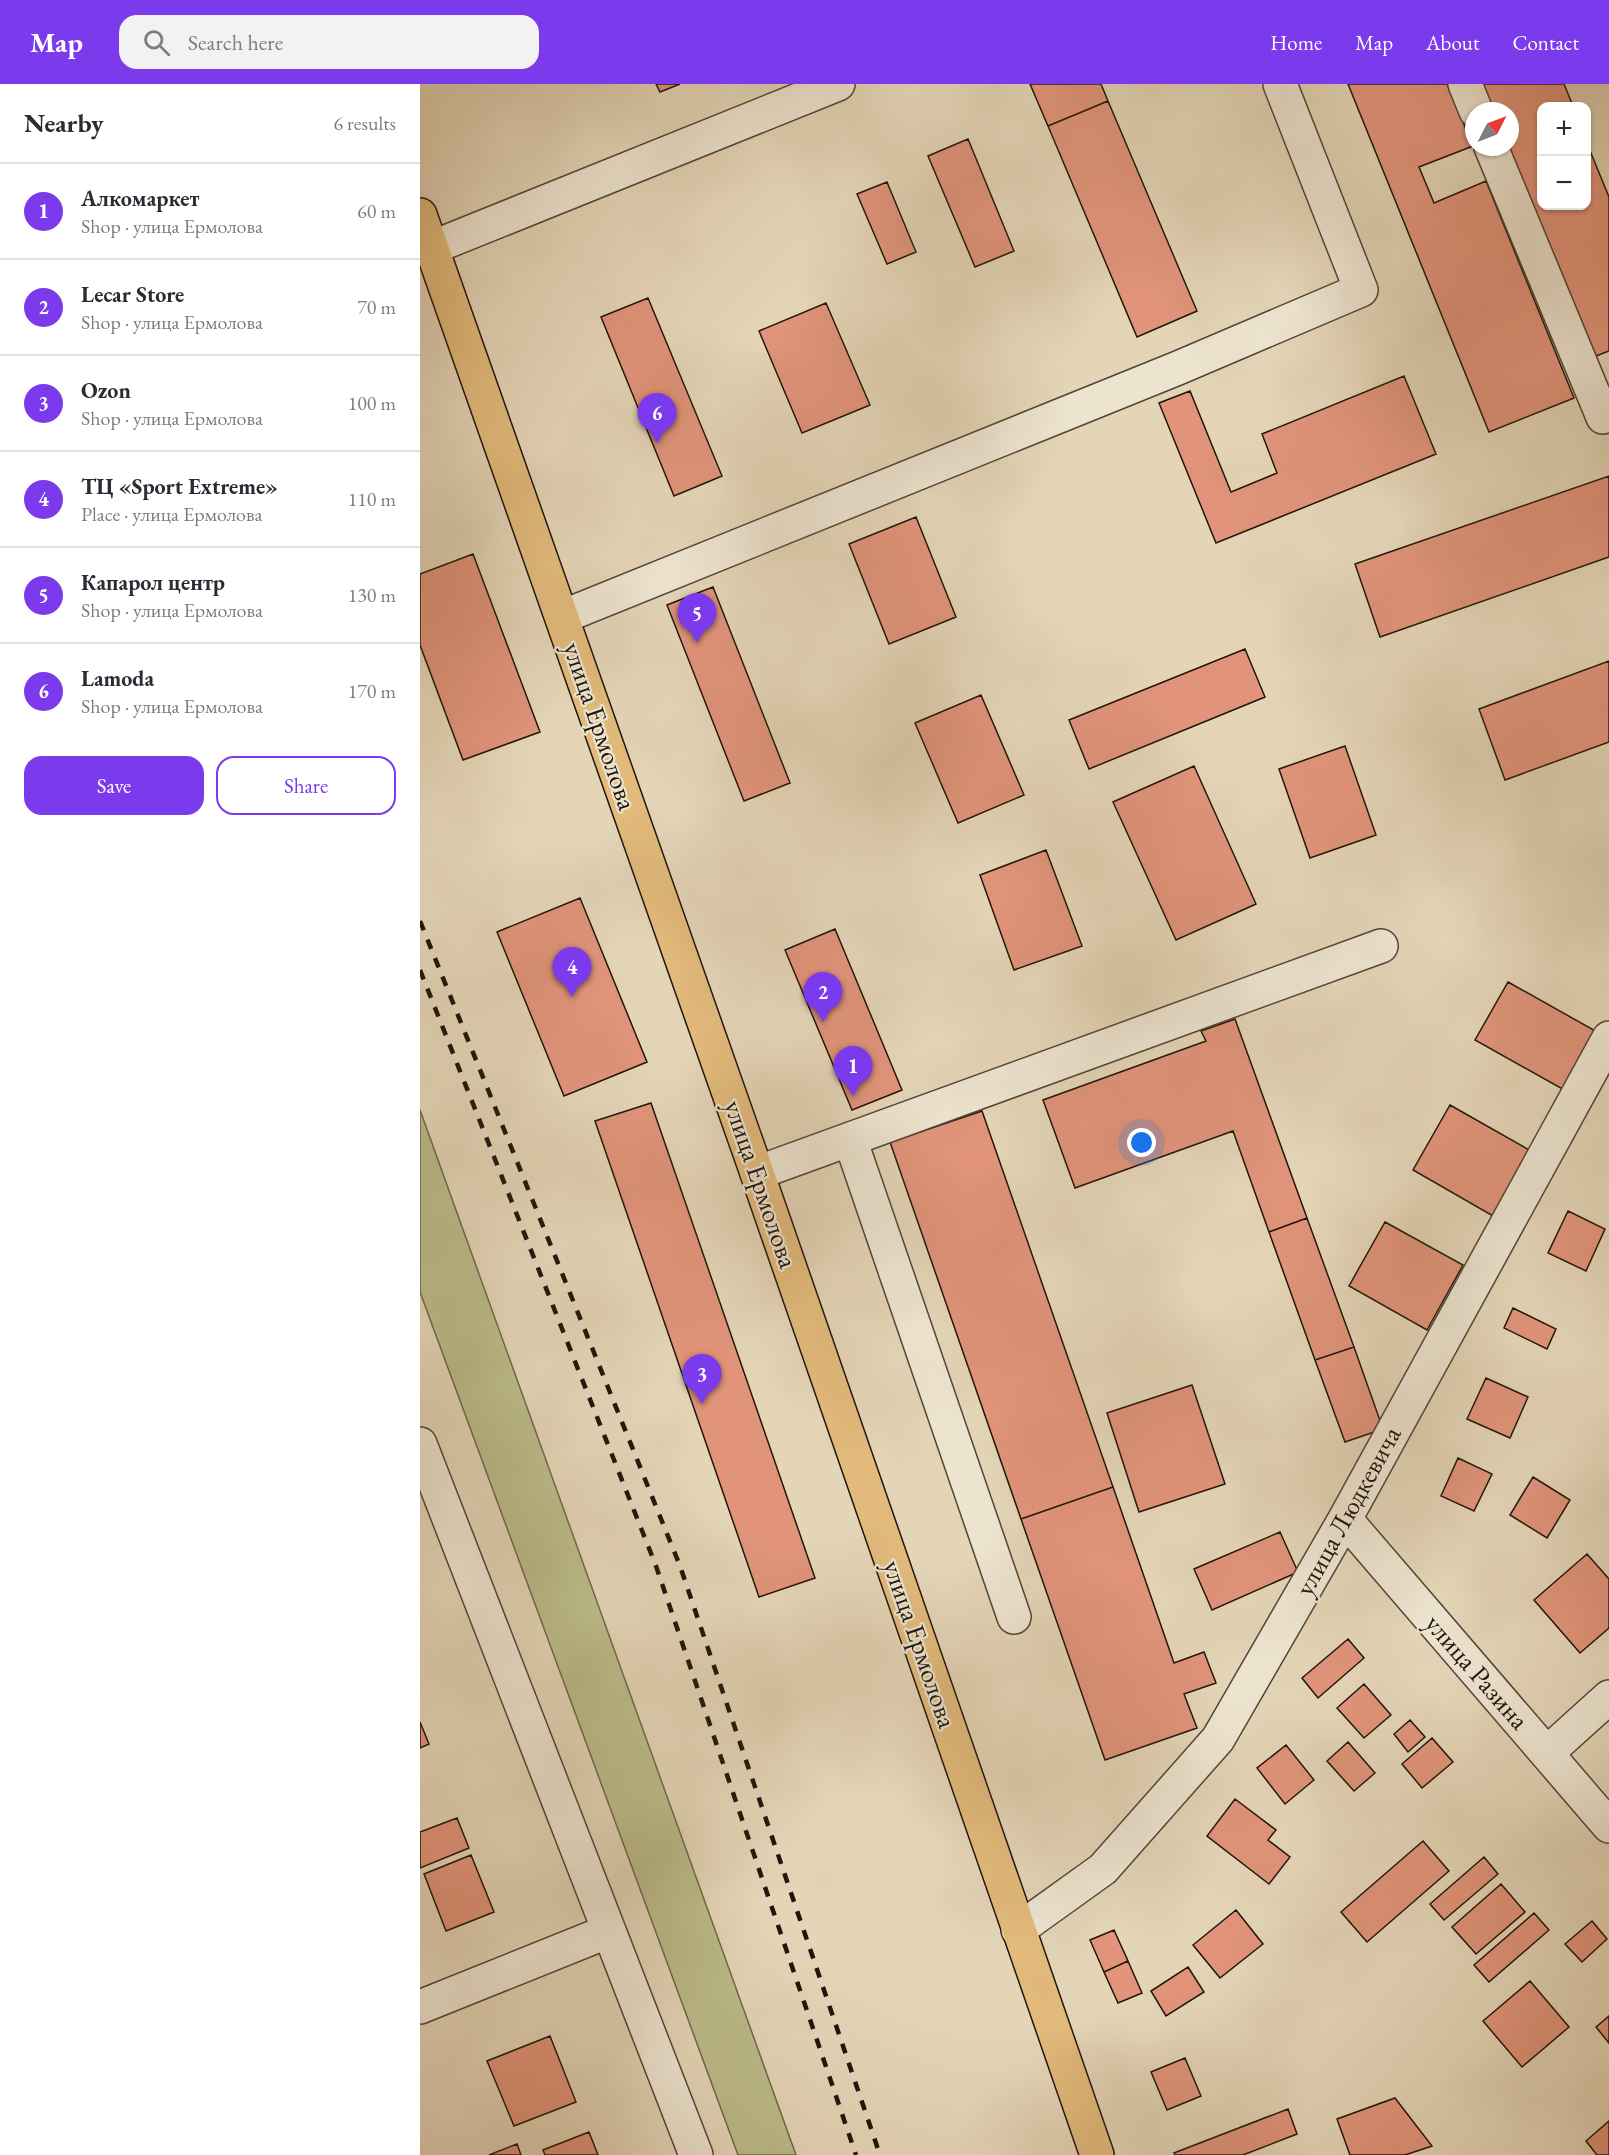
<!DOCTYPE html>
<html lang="en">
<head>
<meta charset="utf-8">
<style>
  body { margin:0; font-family:"EB Garamond",serif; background:#f2f2f3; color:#2b2b33 }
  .controls { position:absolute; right:18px; top:18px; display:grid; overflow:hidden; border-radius:12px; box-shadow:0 2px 4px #0004 }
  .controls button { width:54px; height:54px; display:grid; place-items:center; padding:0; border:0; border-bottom:2px solid #e1e1e2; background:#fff; color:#2b2b33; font:30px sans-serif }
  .compass { position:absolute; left:1045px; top:18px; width:54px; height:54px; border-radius:50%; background:#fff; box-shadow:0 2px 4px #0004; rotate:48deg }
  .you { position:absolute; left:722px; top:1059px; width:21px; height:21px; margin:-15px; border:4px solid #fff; border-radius:50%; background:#1a73e8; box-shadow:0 0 0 9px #1a73e833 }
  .badge { display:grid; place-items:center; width:39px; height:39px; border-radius:50%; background:#7c3aed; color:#fff; font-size:20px; font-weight:700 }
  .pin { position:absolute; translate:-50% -50px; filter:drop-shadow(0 2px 3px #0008) }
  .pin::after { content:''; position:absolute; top:32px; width:21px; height:18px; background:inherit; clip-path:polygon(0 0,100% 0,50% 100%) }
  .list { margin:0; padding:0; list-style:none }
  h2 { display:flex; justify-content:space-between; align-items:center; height:78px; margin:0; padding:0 24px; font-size:26px }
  h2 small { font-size:20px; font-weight:400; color:#7c7c81 }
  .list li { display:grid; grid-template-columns:39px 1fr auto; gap:18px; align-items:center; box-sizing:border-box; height:96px; padding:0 24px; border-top:2px solid #e1e1e2 }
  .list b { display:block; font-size:22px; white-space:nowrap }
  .list p { margin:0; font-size:20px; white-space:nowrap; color:#7c7c81 }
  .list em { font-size:20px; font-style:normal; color:#7c7c81 }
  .actions { display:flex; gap:12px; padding:18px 24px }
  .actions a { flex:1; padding:14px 0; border:2px solid #7c3aed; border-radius:18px; text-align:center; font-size:21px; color:#7c3aed }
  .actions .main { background:#7c3aed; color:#fff }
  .icon { flex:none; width:33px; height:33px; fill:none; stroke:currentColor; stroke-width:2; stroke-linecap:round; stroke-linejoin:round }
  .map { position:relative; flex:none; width:1189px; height:2071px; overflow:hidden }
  header { display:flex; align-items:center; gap:36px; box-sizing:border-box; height:84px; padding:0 30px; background:#7c3aed; color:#fff }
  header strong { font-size:28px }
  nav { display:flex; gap:33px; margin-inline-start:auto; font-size:21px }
  .search { width:420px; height:54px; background:#f2f2f3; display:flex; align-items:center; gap:15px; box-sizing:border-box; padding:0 21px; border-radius:18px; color:#7c7c81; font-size:22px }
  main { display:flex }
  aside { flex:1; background:#fff }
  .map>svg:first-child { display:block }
</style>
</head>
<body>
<header>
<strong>Map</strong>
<div class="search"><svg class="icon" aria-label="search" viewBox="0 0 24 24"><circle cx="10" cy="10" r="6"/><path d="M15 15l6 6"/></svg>Search here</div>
<nav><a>Home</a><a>Map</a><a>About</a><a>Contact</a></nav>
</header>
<main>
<aside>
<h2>Nearby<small>6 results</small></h2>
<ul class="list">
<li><span class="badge">1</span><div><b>Алкомаркет</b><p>Shop · улица Ермолова</p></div><em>60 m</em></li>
<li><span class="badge">2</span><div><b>Lecar Store</b><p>Shop · улица Ермолова</p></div><em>70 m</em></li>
<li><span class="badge">3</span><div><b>Ozon</b><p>Shop · улица Ермолова</p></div><em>100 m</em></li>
<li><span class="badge">4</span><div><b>ТЦ «Sport Extreme»</b><p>Place · улица Ермолова</p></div><em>110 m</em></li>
<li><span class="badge">5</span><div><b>Капарол центр</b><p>Shop · улица Ермолова</p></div><em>130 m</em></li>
<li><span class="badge">6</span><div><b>Lamoda</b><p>Shop · улица Ермолова</p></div><em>170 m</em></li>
</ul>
<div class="actions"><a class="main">Save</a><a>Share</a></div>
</aside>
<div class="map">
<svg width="1189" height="2071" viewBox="0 0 1189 2071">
  <rect width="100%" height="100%" fill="#e4d5b7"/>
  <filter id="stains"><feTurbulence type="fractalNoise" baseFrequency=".00333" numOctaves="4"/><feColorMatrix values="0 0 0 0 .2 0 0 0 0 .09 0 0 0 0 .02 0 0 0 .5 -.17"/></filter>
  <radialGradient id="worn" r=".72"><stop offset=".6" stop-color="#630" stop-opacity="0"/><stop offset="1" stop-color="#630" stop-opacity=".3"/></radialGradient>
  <path fill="#bbbb89" stroke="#6e684a" stroke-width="1.5" d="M0,1026L376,2071H318L0,1208Z"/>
  <path fill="#e1947a" stroke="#20150c" stroke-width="1.5" d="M236,0H260L240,8Z
    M610,0H681L688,17L628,42Z
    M928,0H1027L1053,62L999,83L1014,119L1066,97L1154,314L1069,348Z
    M1061,0H1144L1153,22H1122V122H1166V57L1189,113V267L1171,274L1086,63H1090V27H1072Z
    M688,17L777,227L717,253L628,42Z
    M548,55L594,167L555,183L508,72Z
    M467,98L496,168L467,180L437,110Z
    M228,214L302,392L254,412L181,233Z
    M406,219L450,321L382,349L339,247Z
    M984,292L1016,370L796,459L739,319L770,307L811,408L857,389L842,350Z
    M1189,392V473L960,553L935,480Z
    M496,433L536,533L469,560L429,460Z
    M53,470L120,648L43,676L0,561V490Z
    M293,503L370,699L324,717L247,521Z
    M825,565L845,613L669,685L649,636Z
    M1189,577V658L1085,696L1059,625Z
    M561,611L604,711L538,739L495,639Z
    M925,662L956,751L890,774L859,685Z
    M774,682L836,820L756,856L693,718Z
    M626,766L662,862L594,886L560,791Z
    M160,814L227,978L144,1012L77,848Z
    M415,845L482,1006L432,1026L365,866Z
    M1088,898L1179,949L1146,1007L1055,956Z
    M815,935L887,1134L849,1148L813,1047L655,1104L623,1016L786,957L781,947Z
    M231,1019L395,1494L339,1513L175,1037Z
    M1030,1021L1111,1067L1073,1132L993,1086Z
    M562,1027L693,1403L601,1435L470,1058Z
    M1148,1127L1185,1145L1166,1187L1128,1169Z
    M887,1134L934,1263L895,1276L849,1148Z
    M965,1138L1043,1181L1007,1246L929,1202Z
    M1093,1224L1136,1245L1127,1265L1084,1244Z
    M934,1263L963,1345L925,1358L895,1276Z
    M1066,1294L1108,1313L1090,1354L1047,1335Z
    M772,1301L805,1400L719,1428L687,1329Z
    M1038,1374L1072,1390L1054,1427L1021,1412Z
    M1113,1393L1150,1416L1127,1454L1090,1431Z
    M693,1403L754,1579L784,1568L796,1599L764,1610L777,1644L685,1676L601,1435Z
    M860,1448L878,1488L792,1526L774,1485Z
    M1167,1470L1189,1495V1544L1160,1569L1114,1516Z
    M928,1555L944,1574L898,1614L882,1594Z
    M944,1600L971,1631L944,1654L917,1624Z
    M990,1636L1005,1653L988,1668L974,1650Z
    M0,1638L9,1660L0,1664Z
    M1012,1654L1033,1678L1002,1704L982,1680Z
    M928,1658L955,1689L934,1707L907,1677Z
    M866,1661L894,1696L865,1720L837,1684Z
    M815,1715L856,1746L848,1756L870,1773L849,1800L787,1752Z
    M37,1734L49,1764L0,1784V1748Z
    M1003,1757L1029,1787L947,1858L921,1828Z
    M51,1771L74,1828L26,1847L4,1790Z
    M1064,1773L1078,1790L1024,1836L1010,1820Z
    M1081,1800L1105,1828L1056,1870L1032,1843Z
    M816,1826L843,1860L800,1894L773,1861Z
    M1114,1829L1129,1846L1069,1898L1054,1881Z
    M1172,1837L1187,1855L1162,1878L1145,1860Z
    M694,1846L708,1877L684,1888L670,1856Z
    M708,1877L722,1909L698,1919L684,1888Z
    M768,1883L784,1908L746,1932L731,1907Z
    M1110,1897L1149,1943L1102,1983L1063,1937Z
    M1189,1932V1959L1176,1943Z
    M130,1952L156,2018L94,2042L67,1977Z
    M765,1974L781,2012L747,2026L731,1988Z
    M975,2014L1012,2062L985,2071H930L917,2035Z
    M868,2025L877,2050L823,2071H755L754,2069Z
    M1189,2037V2071H1177L1166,2057Z
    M169,2048L178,2071H125L123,2066Z
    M97,2060L101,2071H69Z"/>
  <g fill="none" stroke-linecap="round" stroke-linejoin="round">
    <g stroke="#514537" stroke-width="36">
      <path id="minor" d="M1045,0L1056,27
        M1071,63L1183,333L1189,330
        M11,164L418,0
        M142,533L758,284L941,206L860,0
        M430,1055L594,1533
        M337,1089L961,862
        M0,1360L276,2071
        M925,1435L1189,1742
        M1127,1669L1189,1613
        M598,1846L683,1785L798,1655L925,1435L1189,954
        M0,1923L189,1847"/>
    </g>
    <g stroke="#20150c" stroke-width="36">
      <path id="major" d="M0,131L337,1089L677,2071"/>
    </g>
    <use href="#minor" stroke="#ede4d0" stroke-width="33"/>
    <use href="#major" stroke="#e2ba7c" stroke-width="33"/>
    <path stroke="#20150c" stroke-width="4.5" stroke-dasharray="10 10" stroke-linecap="butt" d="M0,837L260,1482L460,2071
      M0,886L236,1482L436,2071"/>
  </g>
  <g text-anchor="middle" stroke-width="4.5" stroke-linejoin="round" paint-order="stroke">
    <g font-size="27" fill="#20150c" stroke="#ede4d0">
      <text transform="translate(180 642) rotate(71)" y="9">улица Ермолова</text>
      <text transform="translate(341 1100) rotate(71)" y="9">улица Ермолова</text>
      <text transform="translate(928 1427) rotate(-61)" y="9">улица Людкевича</text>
      <text transform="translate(500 1560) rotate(71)" y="9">улица Ермолова</text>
      <text transform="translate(1057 1588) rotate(49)" y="9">улица Разина</text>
    </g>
  </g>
  <rect width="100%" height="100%" filter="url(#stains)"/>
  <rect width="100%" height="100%" fill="url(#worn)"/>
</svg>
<div class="controls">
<button>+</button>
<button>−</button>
</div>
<svg class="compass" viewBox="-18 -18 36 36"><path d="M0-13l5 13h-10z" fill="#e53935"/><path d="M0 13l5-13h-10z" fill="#7c7c81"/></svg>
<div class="you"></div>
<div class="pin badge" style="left:433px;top:1012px">1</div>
<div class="pin badge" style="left:403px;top:938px">2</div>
<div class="pin badge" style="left:282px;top:1320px">3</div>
<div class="pin badge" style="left:152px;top:913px">4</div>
<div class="pin badge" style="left:277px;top:559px">5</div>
<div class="pin badge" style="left:237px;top:359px">6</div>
</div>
</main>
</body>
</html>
